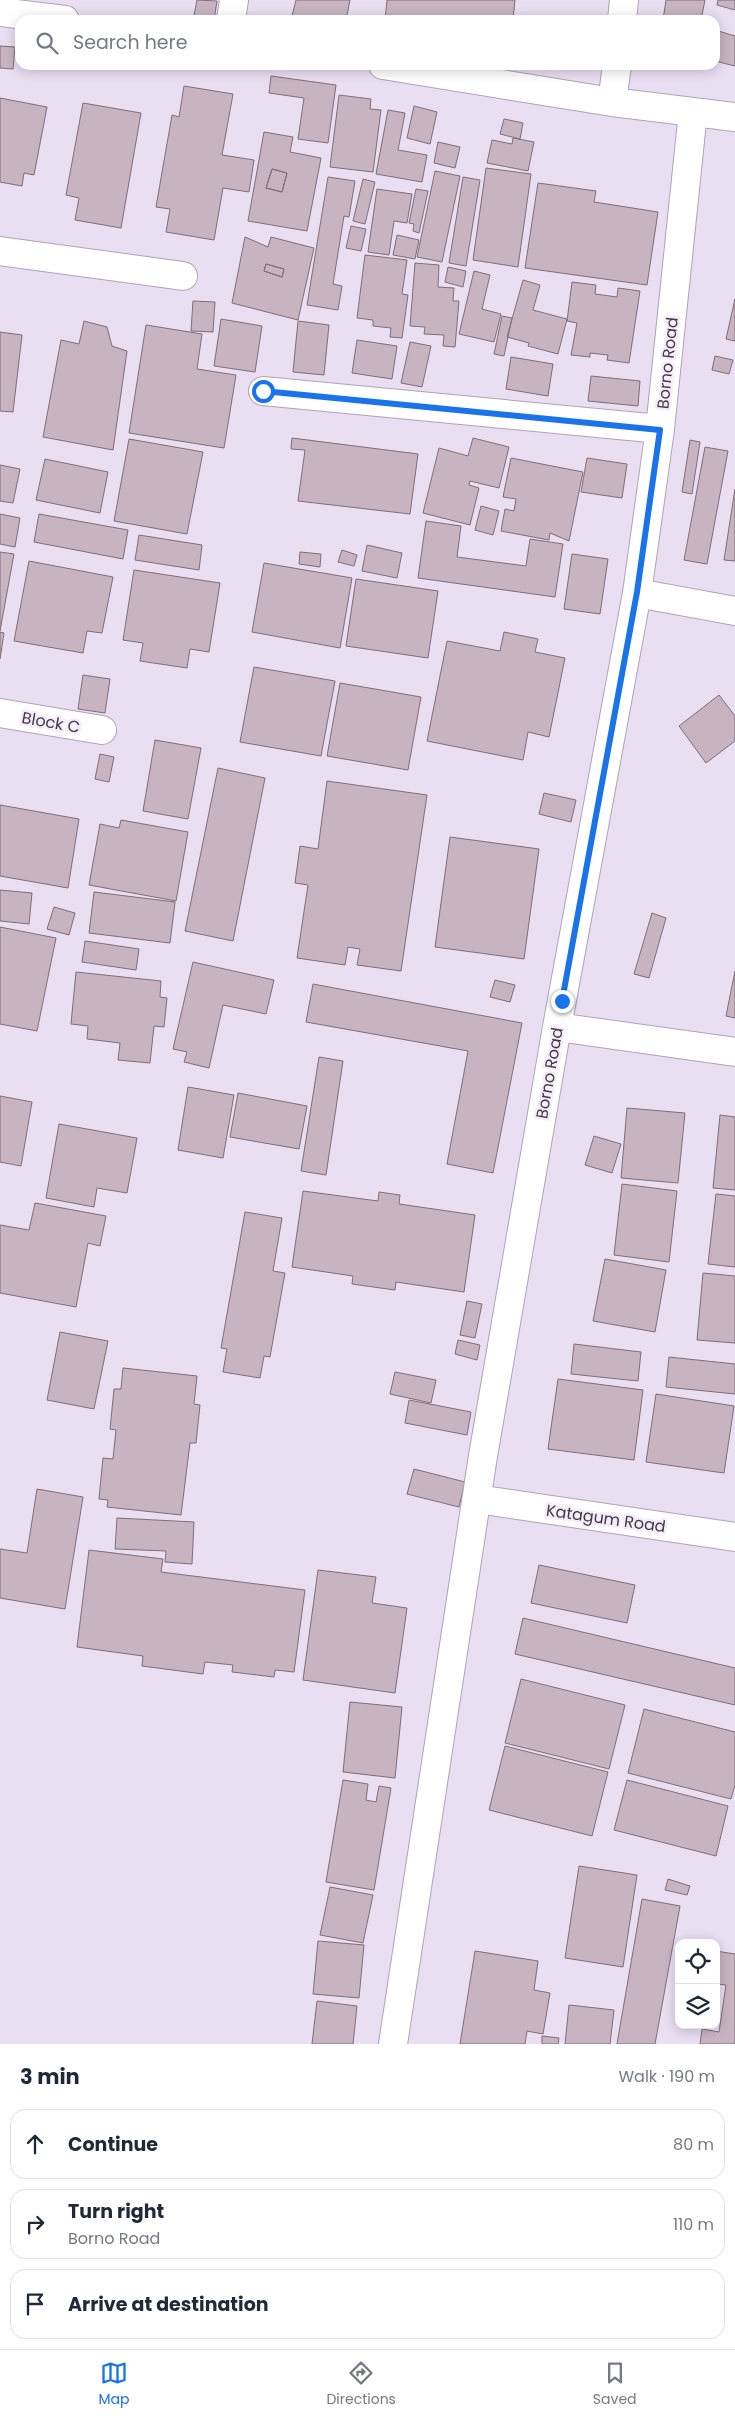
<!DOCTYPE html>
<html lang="en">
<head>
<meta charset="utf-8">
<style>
  body { margin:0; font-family:Poppins,sans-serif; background:#f6f6f7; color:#1f2937 }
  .controls { position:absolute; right:15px; bottom:15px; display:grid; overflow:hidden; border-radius:10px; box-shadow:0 2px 12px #0003 }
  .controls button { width:45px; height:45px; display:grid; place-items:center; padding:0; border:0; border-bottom:1px solid #e0e1e3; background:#fff; color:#1f2937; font:25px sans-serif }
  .stop { position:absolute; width:15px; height:15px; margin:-11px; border:4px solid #1a73e8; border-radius:50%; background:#fff }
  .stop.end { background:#1a73e8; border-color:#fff; box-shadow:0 1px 5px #0008 }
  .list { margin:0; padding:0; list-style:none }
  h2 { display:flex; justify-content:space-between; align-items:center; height:65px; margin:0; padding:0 20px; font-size:21px }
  h2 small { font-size:16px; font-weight:400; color:#747a83 }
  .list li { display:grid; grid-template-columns:32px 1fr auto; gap:15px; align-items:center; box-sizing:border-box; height:70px; margin:0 10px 10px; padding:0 10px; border:1px solid #e0e1e3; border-radius:15px }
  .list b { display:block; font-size:19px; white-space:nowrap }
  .list p { margin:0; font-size:16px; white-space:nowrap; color:#747a83 }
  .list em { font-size:16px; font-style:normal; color:#747a83 }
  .icon { flex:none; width:28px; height:28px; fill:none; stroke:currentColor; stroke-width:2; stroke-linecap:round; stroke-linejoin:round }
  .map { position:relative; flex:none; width:735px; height:2044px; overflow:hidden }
  .search { position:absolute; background:#fff; box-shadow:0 2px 12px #0003; left:15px; right:15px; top:15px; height:55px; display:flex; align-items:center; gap:12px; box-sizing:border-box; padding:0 18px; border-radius:15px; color:#747a83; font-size:19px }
  .sheet { height:305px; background:#fff }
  nav { display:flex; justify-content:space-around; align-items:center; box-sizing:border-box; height:70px; border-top:1px solid #e0e1e3; background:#fff; font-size:14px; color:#747a83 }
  nav a { display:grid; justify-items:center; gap:2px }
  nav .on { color:#1a73e8 }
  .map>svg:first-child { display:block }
</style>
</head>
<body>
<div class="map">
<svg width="735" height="2044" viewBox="0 0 735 2044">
  <rect width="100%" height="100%" fill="#e9def2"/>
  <path fill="#c8b4c1" stroke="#806d79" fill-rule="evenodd" d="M197,0L217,1L214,20H193Z
    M296,0H350L346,20H291Z
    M387,0H515L513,20H385Z
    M666,0H705L701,20H663Z
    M718,0H735V10L717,5Z
    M715,30L735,36V66L715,61Z
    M0,46L15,47L13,69L0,68Z
    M271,76L336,85L328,143L298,139L304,98L269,93Z
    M184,86L233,94L222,155L254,160L249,192L223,188L214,240L166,232L170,209L156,207L172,115L179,117Z
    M339,95L371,99L370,109L381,110L373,172L330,167Z
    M0,98L47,107L34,175L24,173L22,186L0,182Z
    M83,103L141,113L121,228L75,220L79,198L66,195Z
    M414,106L437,112L430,144L407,138Z
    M388,110L405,113L398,150L427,155L422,182L376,174Z
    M504,119L523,123L520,139L500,134Z
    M264,132L293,137L290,152L321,158L307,231L248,221ZM272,169L287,173L282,192L266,188Z
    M513,138L534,142L528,171L487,163L492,140L512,144Z
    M438,142L460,147L455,168L434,163Z
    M486,168L531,174L518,267L473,260Z
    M272,169L287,173L282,192L266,188Z
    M435,171L460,176L442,262L417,257Z
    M328,177L355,181L349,217L344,216L333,284L342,286L338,310L307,305Z
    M463,177L480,180L466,266L449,263Z
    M363,179L375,182L365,224L353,221Z
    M538,183L596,191L594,202L658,212L647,285L525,268Z
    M377,189L412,194L407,223L394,221L389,255L368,252Z
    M416,189L428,191L419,233L413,231L414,224L409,223Z
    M351,226L366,229L361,251L346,248Z
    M397,235L419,240L415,259L393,255Z
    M245,237L268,247L271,237L314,248L298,320L232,303ZM266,264L284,269L282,277L264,271Z
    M365,255L407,260L402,294L408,295L402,338L390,337L391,328L373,326V320L357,318Z
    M415,263L439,265L438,287L454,288L453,301H459L455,347L443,346L444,335L424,334L425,327L410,326Z
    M266,264L284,269L282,277L264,271Z
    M448,267L466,271L463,287L445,282Z
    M474,271L490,275L482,309L501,314L494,342L459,334Z
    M523,280L540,285L533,310L567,319L558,354L528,346L529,343L507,337Z
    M572,282L596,285L595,294L617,297L618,288L640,291L629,363L607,360L608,355L590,353V357L571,355L577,323L567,321Z
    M735,299V341L726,339Z
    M193,301L215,302L213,332L191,331Z
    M502,316L512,318L504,356L494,354Z
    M221,319L262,326L255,372L214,366Z
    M84,321L107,327L112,346L127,351L113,450L43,437L61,340L79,344Z
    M298,321L329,325L324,375L293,372Z
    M146,325L202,334L197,369L236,375L224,448L129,433Z
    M0,332L22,335L13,412L0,411Z
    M357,340L397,346L392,379L352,373Z
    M410,342L431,346L422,387L401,383Z
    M715,356L733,360L729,374L712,370Z
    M511,357L553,364L548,396L506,389Z
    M591,376L640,381L638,406L588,401Z
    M292,438L418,454L410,514L298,501L305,450L291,449Z
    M473,438L509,447L499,488L470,481L469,485L479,488L470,525L423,513L439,448L468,456Z
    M129,439L203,452L187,534L114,521Z
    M690,440L700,442L692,494L682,492Z
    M705,447L728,451L707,564L684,560Z
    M511,458L583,472L569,541L550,533L549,540L501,531L505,509L514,511L516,499L503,497Z
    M587,458L627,464L622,498L581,492Z
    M45,459L108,472L100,513L36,500Z
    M0,465L20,469L13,503L0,501Z
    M735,489V561L724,560Z
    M481,506L499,511L493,535L475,530Z
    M0,514L20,518L15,547L0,544Z
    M39,514L128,530L123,559L34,542Z
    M426,521L461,526L457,557L526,566L530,539L563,544L555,597L418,578Z
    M139,535L202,545L199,570L135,560Z
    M367,545L402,553L397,578L362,571Z
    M342,550L357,555L354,566L338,562Z
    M0,552L14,554L0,631Z
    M300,552L321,554L320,567L299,564Z
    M572,554L608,559L600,614L564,609Z
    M29,561L113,577L102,633L87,631L83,653L14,641Z
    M264,563L352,578L340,648L252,632Z
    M134,570L220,583L209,652L190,649L187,668L140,661L143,643L123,640Z
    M356,579L438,591L428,658L346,646Z
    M0,632L4,633L0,659Z
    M504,632L538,639L535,652L565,658L549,737L528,732L523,760L427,741L447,641L500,651Z
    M254,667L335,681L321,756L240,742Z
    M83,675L110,679L105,713L78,709Z
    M340,683L421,697L408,770L327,756Z
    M719,695L735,716V741L706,763L679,726Z
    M155,740L201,748L188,819L143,811Z
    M100,754L114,757L109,782L95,779Z
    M218,768L265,778L233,941L185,931Z
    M327,781L427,795L401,971L357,965L360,949L348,947L345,965L297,958L308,885L295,883L300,846L318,849Z
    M544,793L576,800L571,822L539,814Z
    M0,805L79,819L68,888L0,876Z
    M121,820L188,832L176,901L89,885L100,824L119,828Z
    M450,837L539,849L524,959L435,947Z
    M0,890L32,893L29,924L0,921Z
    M94,892L175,902L170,943L89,933Z
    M54,907L75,913L69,935L47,929Z
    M652,913L666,918L649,978L634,974Z
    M0,927L56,938L37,1031L0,1024Z
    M85,941L139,949L136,970L82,962Z
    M193,962L274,980L266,1014L223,1005L209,1068L184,1062L187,1052L173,1049Z
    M735,971V1018L726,1016Z
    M76,972L161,981L160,997L167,998L164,1027L154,1026L150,1063L118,1060L120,1043L87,1039L88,1026L71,1024Z
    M495,980L515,985L510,1002L490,997Z
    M313,984L522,1023L493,1173L447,1164L468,1051L306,1022Z
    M319,1057L343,1061L326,1175L301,1171Z
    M188,1087L234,1095L223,1158L178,1150Z
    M238,1093L307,1106L299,1149L230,1137Z
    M0,1096L32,1102L21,1166L0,1162Z
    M627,1108L685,1113L678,1183L621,1178Z
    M720,1115L735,1117V1190L713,1188Z
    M59,1124L137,1138L127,1193L97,1188L94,1207L46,1198Z
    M594,1136L621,1144L612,1173L585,1165Z
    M622,1184L677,1191L669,1262L614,1255Z
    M303,1191L378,1201L379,1192L400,1195L399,1204L475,1215L464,1292L396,1282L395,1290L352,1284L353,1276L292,1267Z
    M716,1194L735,1196V1267L708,1264Z
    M35,1203L106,1216L100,1246L88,1243L76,1307L0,1293V1225L29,1230Z
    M245,1212L282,1218L273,1271L285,1273L270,1357L264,1356L260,1378L223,1372L227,1349L221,1348Z
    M605,1259L666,1270L655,1332L593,1321Z
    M703,1273L735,1276V1343L697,1340Z
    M467,1301L482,1304L475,1338L460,1335Z
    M60,1332L108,1341L94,1409L47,1400Z
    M458,1340L480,1345L477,1360L455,1354Z
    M574,1344L641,1352L638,1381L571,1374Z
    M669,1357L735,1364V1394L666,1387Z
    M123,1368L197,1376L194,1404L200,1405L196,1443H190L181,1515L107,1507L108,1500L99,1499L103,1458L113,1459L116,1430L110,1429L114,1389H121Z
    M395,1372L436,1380L431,1403L390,1394Z
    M558,1379L643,1390L634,1460L548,1449Z
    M656,1394L734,1406L724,1473L646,1462Z
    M409,1400L471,1412L467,1435L405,1423Z
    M414,1469L465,1482L459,1507L407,1494Z
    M37,1489L83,1497L65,1609L0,1598V1549L27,1553Z
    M117,1518L194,1522L192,1564L165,1562L166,1551L115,1549Z
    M89,1550L163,1559L161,1572L305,1590L294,1672L275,1670L274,1677L232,1672L233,1665L205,1662L203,1674L142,1666L143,1656L77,1647Z
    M539,1565L635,1585L627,1623L531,1603Z
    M318,1570L376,1577L372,1603L407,1608L395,1693L303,1680Z
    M523,1618L735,1668V1705L515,1654Z
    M521,1679L625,1705L609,1769L505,1743Z
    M350,1702L402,1707L395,1778L343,1772Z
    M644,1709L735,1732V1785L731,1799L628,1773Z
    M505,1746L608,1772L592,1836L489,1810Z
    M343,1780L368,1784L366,1800L376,1802L379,1786L391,1788L374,1890L326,1882Z
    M627,1780L728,1806L716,1856L614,1830Z
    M579,1866L637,1875L623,1967L565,1958Z
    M668,1879L690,1886L687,1895L665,1890Z
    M330,1887L373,1895L363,1943L320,1935Z
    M642,1899L680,1906L655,2044H617Z
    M318,1941L364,1945L359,1998L313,1994Z
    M475,1951L538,1961L534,1990L550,1993L543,2034L527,2031L525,2044H460Z
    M716,1951L735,1954V2044H700L702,2029L719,2032L726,1985L716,1984Z
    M317,2001L357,2006L353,2044H312Z
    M569,2005L614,2010L610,2044H565Z
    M542,2036L559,2038L558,2044H542Z"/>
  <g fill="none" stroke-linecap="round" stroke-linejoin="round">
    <g stroke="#aea4b7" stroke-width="30">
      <path id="minor" d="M0,12L65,20
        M231,20L234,0
        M622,20L624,0
        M383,65L612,102L735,117
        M612,102L617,65
        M0,251L183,276
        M263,391L660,429
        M637,593L735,611
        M0,713L102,730
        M557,1027L735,1052
        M477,1499L735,1537
        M393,2044L483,1456L557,1027L637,593L660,429L693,112"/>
    </g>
    <use href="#minor" stroke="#fff" stroke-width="28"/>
  </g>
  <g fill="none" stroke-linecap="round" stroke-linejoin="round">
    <path stroke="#1a73e8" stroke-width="6" d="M263,391L660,430L637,592L562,1001"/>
  </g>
  <g text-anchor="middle" stroke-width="5" stroke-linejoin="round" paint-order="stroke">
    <g font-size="16" fill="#3f3a42" stroke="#f5ecfc">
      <text transform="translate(667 363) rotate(-84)" y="6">Borno Road</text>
      <text transform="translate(51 722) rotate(10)" y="6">Block C</text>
      <text transform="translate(549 1073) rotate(-80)" y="6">Borno Road</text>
      <text transform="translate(606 1518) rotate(8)" y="6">Katagum Road</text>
    </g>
  </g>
</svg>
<div class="controls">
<button><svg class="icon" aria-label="locate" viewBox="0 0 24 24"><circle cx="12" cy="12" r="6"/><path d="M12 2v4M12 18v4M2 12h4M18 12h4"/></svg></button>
<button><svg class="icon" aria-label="layers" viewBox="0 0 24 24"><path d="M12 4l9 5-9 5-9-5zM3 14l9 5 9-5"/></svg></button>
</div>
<div class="stop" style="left:263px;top:391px"></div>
<div class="stop end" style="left:562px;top:1001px"></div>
<div class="search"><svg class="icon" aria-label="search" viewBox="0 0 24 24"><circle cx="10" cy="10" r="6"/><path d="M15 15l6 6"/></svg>Search here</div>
</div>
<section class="sheet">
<h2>3 min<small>Walk · 190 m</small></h2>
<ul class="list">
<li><svg class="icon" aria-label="ahead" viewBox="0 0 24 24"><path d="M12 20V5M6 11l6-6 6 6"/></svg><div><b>Continue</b></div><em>80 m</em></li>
<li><svg class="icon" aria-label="right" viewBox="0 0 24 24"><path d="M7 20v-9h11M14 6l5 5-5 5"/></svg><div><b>Turn right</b><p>Borno Road</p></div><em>110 m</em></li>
<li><svg class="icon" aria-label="arrive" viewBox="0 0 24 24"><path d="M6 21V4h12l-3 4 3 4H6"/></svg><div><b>Arrive at destination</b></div></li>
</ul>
</section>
<nav>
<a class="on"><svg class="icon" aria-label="map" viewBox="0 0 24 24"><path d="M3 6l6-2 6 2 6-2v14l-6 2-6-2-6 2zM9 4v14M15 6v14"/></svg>Map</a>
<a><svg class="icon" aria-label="directions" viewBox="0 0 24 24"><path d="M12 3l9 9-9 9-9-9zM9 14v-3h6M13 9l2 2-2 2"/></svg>Directions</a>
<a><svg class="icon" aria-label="saved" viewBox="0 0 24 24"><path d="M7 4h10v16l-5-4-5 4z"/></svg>Saved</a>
</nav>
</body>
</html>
